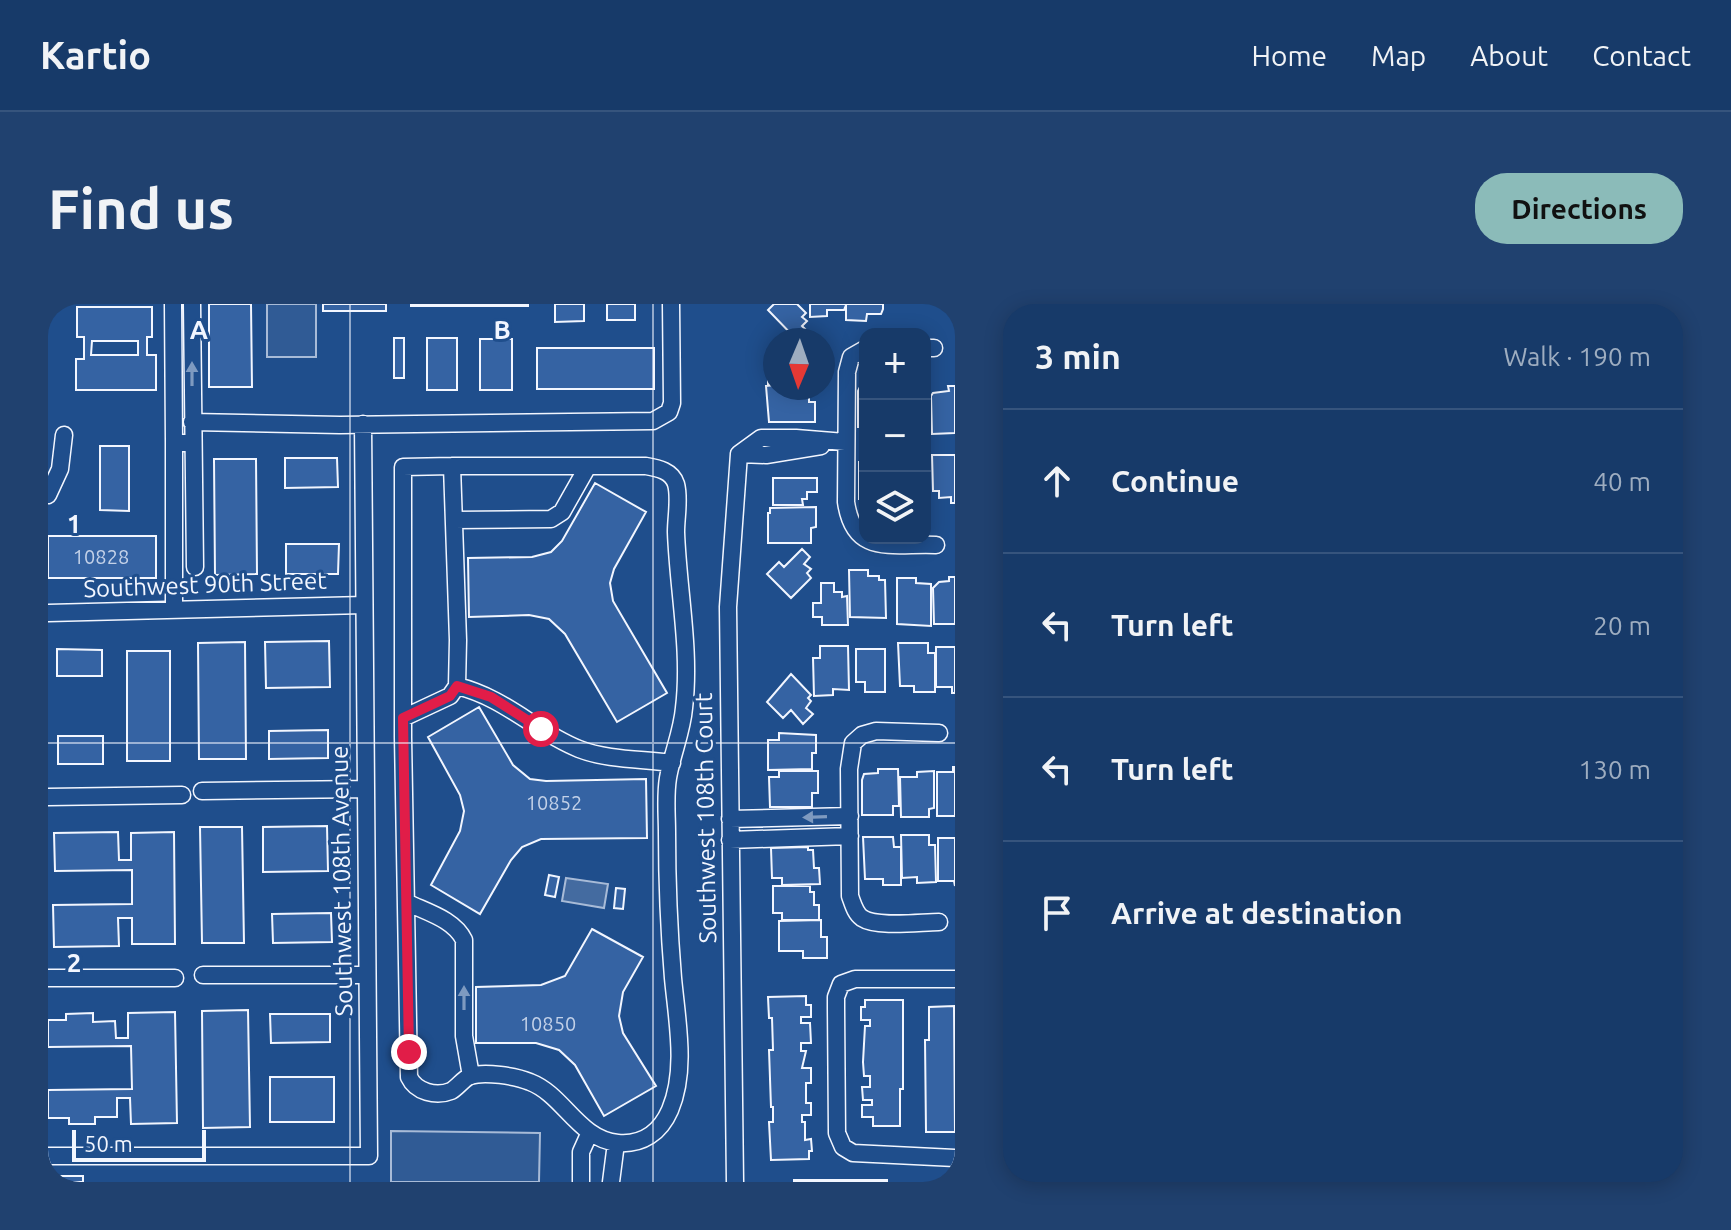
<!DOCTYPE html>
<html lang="en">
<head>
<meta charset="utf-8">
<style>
  body { margin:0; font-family:Ubuntu,sans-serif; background:#20416f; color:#f1f3f6 }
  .controls { position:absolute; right:24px; top:24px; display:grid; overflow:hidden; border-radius:16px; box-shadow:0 4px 20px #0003 }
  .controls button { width:72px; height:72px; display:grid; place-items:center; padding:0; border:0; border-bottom:2px solid #36547d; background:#173a69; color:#f1f3f6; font:40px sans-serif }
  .compass { position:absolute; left:715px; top:24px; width:72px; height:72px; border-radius:50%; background:#173a69; box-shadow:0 4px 20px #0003; rotate:182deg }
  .scale { position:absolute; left:24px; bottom:20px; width:134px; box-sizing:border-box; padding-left:8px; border:4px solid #f2f6ff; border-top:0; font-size:22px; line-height:28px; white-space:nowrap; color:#f2f6ff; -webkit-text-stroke:6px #1f4e8c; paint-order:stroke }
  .stop { position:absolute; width:24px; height:24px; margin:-18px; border:6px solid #e11d48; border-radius:50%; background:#fff }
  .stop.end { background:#e11d48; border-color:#fff; box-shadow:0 2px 8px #0008 }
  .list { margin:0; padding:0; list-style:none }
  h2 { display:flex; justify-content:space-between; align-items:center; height:104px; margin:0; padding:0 32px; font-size:34px }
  h2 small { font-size:26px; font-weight:400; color:#9eadc0 }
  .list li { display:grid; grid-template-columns:52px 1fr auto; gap:24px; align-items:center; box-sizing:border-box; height:144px; padding:0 32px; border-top:2px solid #36547d }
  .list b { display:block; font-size:30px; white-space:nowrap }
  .list em { font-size:26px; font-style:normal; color:#9eadc0 }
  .icon { flex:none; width:44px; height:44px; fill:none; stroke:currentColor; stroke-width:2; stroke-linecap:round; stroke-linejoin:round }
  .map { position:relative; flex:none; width:907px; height:878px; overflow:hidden; border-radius:32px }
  header { display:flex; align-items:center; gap:48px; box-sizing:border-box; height:112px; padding:0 40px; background:#173a69; border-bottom:2px solid #36547d }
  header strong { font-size:38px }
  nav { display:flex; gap:44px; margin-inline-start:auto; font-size:28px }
  .intro { display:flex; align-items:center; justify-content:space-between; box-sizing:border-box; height:192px; padding:0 48px }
  h1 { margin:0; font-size:56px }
  .button { padding:20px 36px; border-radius:32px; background:#8bbbb9; color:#111; font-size:28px; font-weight:700 }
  main { display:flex; gap:48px; padding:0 48px }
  aside { flex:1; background:#173a69; border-radius:32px; box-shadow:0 4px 20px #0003 }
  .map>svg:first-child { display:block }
</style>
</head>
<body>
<header>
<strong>Kartio</strong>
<nav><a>Home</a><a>Map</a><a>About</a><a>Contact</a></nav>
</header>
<div class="intro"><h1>Find us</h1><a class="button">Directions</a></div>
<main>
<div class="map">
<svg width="907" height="878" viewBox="0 0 907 878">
  <rect width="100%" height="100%" fill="#1f4e8c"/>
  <path fill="#305b95" stroke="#a8bbd7" stroke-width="2" d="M219,0H268V53H219Z
    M343,827L492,829L491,878H343Z"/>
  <path fill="#446ba0" stroke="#a8bbd7" stroke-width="2" d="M518,574L560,580L556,604L514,597Z"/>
  <path fill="#3563a3" stroke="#f2f6ff" stroke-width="2" fill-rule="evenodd" d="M161,0H203L204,83H161Z
    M275,0H338V7H275Z
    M363,0H480V2H363Z
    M507,0H536V17L507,18Z
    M559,0H587V16H559Z
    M726,0H749L758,9L754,13L759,17L754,22L761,29L753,36H749L720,6Z
    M762,0H798V1L796,6H779V12L762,13Z
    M798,0H835V5L833,10H819L818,17L798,16Z
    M29,3H104V33H99V51H108V86H28V55H36V33H29ZM44,37H90V51H43Z
    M346,34H356V74H346Z
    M379,34H409V86H379Z
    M432,35H464V86H432Z
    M489,44H606V85H489Z
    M720,45H727V80H720Z
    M727,81V84H756V88L761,87V98H767V118H721L718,82Z
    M817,82V123H810V87L812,83Z
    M900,82H907V129L884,130L883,92L885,89L901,87Z
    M877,84H882V130L877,132Z
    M52,142H81V207L52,206Z
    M884,151H907V199H903V193L891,194V187H885Z
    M237,154H289L290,183L237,184Z
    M166,155H208L209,270L167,271Z
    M811,158H817V195H811Z
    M725,174H769V188H759V195H754L755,201H725Z
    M547,179L598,208L566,265L562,279L565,297L619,389L569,418L517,330L501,315L481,311L421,313L420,254L484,253L503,248L514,237Z
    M768,203V223L763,224V239H720V209H722V204Z
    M0,232H108V274H0Z
    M238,240H291L290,270H238Z
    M754,245L762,253L756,260L763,265L759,269L763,274L743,294L719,270L731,258L736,263Z
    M801,266H820V272H831V276H837L838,314L802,313Z
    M901,273H907V320H886L885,284L891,278L901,277Z
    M849,274H868V279L883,280V322L849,320Z
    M773,279H786V288H794V293L799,292L800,321H774V313H765V299H773Z
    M281,337L282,383L218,384L217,338Z
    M197,338L198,455H151L150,339Z
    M850,339H880V349H887V388H866V382H852Z
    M772,342H800L801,386L785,385V391L766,392L765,354H772Z
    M888,343H907V389H904V383H888Z
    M9,345L54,346V372H9Z
    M808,345H837V388H817V378H808Z
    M79,347H122V457H79Z
    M743,370L763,391L760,394L763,397L758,404L765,410L755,420L743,406L735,414L719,398Z
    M431,403L465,461L482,475L498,477L598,475L599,534L493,535L474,543L463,556L432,610L383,581L412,527L416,507L412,491L380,433Z
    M280,426V454L221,455V427Z
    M731,429L768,431V449H764V465L720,466V436H731Z
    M10,432H55V460H10Z
    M905,463H907V512H889V468H905Z
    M830,465H850L851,502H845V511H814V476L816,470L830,469Z
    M731,467H770V489H764V503H722L721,473H731Z
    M886,467V504L881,505V513H853L852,473H869V468Z
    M279,522L280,567L215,568V523Z
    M152,523H194L196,639H154Z
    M70,528L71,556H83V529L126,528L127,640H84V614H70L71,642L6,643L5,601L84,600V566L7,567L6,529Z
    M853,531H881V541H887L888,578L869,579V573L854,574Z
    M815,533H845L846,543H853V581H835V575H817Z
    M890,534H907V582L906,577H890Z
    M760,543V546H765L766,564H771L772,580L734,581V574H724L723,544Z
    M501,571L511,573L507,593L497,591Z
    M725,582H762V588H766V601H771V616H734V609H725Z
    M568,584L577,585L575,605L566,604Z
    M283,609L284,638L225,639L224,610Z
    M773,616V633H779V654H755V647H731V617Z
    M544,625L595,653L575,688L571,712L575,729L608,782L556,812L527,761L511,746L488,739H428V683L493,681L517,672Z
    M758,692V701H763V713H753V719H762L763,739H753V747H758L754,764H763V779H758V799H763V811H754V818H757V836L763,835L764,847H761V855L723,856L721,818H725V803H723L721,746H725L724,714H721L720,693Z
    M817,696H855V785H852V822H825V813H814V801H824V796H815L814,783H822V772H816L815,758L817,722H822V716H813V703H817Z
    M906,702L907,828H878L877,736H881V703Z
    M200,706L202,823L155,824L154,707Z
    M127,708L129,819L83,820L82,794H69V813H47V820H21V814H0V786L84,785L83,742L0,743V716H18V710L45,709V718L67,717L68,734H80V709Z
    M222,710H282V738L223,739Z
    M222,773H286V818H222Z
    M4,872H35V878H4Z
    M746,876H839V878H746Z"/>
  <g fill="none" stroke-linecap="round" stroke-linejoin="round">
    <g stroke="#f2f6ff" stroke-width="19">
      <path id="street" d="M125,0L126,139
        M144,0L147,263
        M877,44H886
        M817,45L803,53L799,68L798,198C806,253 844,239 888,241
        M144,118L292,121L605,117L621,108L624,99L623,0
        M691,150L713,134H748L797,138
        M691,150L718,151L773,142
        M404,162H598C610,164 624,167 628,180C632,194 628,213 628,228C630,286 643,346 636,404C634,428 624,450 620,474C617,492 619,511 619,529C619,577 621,626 625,674C629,717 639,766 622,806C612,829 594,841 570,839C530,835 516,791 482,778C468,772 436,767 422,772C415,775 410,783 403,787C388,793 368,788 361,773L355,433V163Z
        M0,191L12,165L16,131
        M406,216L503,215L514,208L540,162
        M126,306V139H145
        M0,309L316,301
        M409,382C458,394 486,427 531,445C559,456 594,455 624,459
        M355,414L402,392L409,382L410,336L404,162
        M891,429L828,427L814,431L805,439L801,465L802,592C805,600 807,609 814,614C829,624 873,618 891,618
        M154,487L317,485
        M0,493L134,491
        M682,515L802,512
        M682,536L802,532
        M358,598C378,608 406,615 416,636V732L423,772
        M155,671H319
        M0,674H127
        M907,675H807L793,680L788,693V704L789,829L795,843L805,849L907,854
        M0,852H321L315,120
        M533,878V848L542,828
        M563,878L568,839
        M687,878L680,303L691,150"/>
    </g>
    <use href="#street" stroke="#1f4e8c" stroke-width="16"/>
  </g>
  <defs><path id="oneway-solid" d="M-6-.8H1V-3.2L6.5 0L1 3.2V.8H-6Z" transform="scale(2)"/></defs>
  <g fill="#7e9ac0">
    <use href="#oneway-solid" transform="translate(144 70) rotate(-90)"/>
    <use href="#oneway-solid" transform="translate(767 513) rotate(178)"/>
    <use href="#oneway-solid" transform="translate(416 694) rotate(-90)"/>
  </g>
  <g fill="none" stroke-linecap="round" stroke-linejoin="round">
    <path stroke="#e11d48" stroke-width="10" d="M361,748L355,414L402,392L409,382L443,393L493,425"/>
  </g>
  <path fill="none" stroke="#f2f6ff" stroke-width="2" stroke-opacity="0.55" d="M302,0V878M605,0V878M0,439H907"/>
  <g text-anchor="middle" stroke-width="6" stroke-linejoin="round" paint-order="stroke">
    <g font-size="20" fill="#c3d1e8">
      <text x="53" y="260">10828</text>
      <text x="506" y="506">10852</text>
      <text x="500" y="727">10850</text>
    </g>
    <g font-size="24" fill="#f2f6ff" stroke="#1f4e8c">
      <text transform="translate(157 281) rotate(-2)" y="8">Southwest 90th Street</text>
      <text transform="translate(658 514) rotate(-91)" y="8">Southwest 108th Court</text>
      <text transform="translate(294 577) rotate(-91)" y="8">Southwest 108th Avenue</text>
    </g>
  </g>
  <g font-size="26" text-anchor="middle" font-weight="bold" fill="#f2f6ff" stroke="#1f4e8c" stroke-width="6" stroke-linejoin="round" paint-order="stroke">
    <text x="151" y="35">A</text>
    <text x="454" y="35">B</text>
    <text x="26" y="229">1</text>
    <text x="26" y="668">2</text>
  </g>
</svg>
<div class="controls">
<button>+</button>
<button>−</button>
<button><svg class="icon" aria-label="layers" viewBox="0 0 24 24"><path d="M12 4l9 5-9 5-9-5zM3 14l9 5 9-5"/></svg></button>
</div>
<svg class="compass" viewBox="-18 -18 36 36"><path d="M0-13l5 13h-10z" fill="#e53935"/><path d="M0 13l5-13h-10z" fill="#9eadc0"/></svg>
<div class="scale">50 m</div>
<div class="stop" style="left:493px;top:425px"></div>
<div class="stop end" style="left:361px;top:748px"></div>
</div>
<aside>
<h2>3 min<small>Walk · 190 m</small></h2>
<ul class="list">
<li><svg class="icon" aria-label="ahead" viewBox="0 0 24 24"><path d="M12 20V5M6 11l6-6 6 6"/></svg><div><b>Continue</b></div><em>40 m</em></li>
<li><svg class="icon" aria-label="left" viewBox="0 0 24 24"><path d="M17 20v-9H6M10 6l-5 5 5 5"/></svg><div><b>Turn left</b></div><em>20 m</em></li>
<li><svg class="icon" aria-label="left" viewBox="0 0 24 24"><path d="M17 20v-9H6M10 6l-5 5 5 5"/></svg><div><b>Turn left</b></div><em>130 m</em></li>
<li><svg class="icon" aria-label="arrive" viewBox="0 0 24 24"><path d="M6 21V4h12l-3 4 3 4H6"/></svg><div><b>Arrive at destination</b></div></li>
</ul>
</aside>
</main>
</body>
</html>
